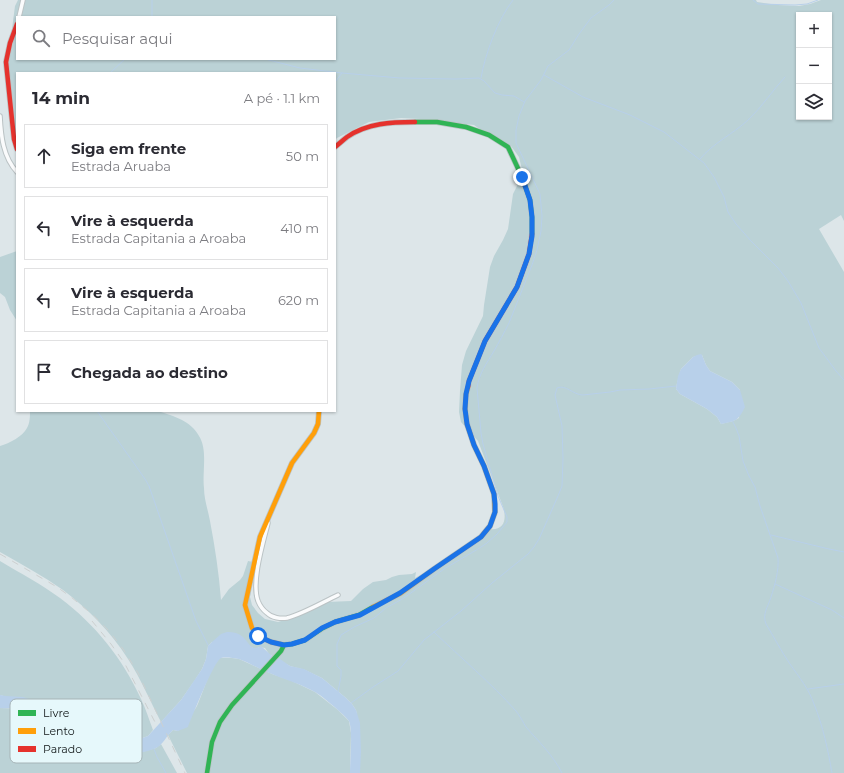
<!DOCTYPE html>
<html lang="pt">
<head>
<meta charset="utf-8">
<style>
  body { margin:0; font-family:Montserrat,sans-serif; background:#f7f7f7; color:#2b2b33 }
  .controls { position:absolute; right:12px; top:12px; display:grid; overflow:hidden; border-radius:0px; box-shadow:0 1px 3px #0004 }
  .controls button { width:36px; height:36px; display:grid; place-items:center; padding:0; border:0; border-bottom:1px solid #e1e1e2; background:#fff; color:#2b2b33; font:20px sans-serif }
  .stop { position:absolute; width:12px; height:12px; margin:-9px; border:3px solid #1a73e8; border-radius:50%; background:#fff }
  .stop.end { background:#1a73e8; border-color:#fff; box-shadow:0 1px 4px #0008 }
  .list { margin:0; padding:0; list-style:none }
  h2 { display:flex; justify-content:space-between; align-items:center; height:52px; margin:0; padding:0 16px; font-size:17px }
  h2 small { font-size:13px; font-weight:400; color:#7c7c81 }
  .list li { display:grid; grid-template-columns:26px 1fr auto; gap:12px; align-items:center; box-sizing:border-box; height:64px; margin:0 8px 8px; padding:0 8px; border:1px solid #e1e1e2; border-radius:0px }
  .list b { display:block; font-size:15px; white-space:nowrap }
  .list p { margin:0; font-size:13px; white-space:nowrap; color:#7c7c81 }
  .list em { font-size:13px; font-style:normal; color:#7c7c81 }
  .icon { flex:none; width:22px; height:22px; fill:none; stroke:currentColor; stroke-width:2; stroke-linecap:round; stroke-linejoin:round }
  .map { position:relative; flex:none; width:844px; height:773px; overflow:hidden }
  .search { position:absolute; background:#fff; box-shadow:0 1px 3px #0004; left:16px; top:16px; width:320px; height:44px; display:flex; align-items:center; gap:10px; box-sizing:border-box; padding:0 14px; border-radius:0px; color:#7c7c81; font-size:15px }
  .panel { position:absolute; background:#fff; box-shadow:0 1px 3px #0004; left:16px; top:72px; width:320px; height:340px; border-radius:0px }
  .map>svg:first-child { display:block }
</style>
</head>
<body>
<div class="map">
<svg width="844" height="773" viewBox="0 0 844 773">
  <rect width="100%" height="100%" fill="#dde6e9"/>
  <path fill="#bbd2d6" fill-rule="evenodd" d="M18,0H756L757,2L778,5L799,6L810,4L821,0H844V221L841,215L819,229L844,272V773H360V731L356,710L352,704L346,698L322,678L305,670L290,666L272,656L269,654L265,648L259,647L256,649L253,648L250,646L212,642L208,646L206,659L202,669L195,680L181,700L161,722C150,701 141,679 128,659C111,632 88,609 63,590C43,576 21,564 0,552V446C10,443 22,437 27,428C30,423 30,416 30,411H158C174,416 191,421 199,436C208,450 202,472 204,488C204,499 208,510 210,521C215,547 219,574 221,600L229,589L240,580L243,576L248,561L253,562L252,580L250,597L252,605L258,613L265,619L278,622L291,618L327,602L351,601L363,589L373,582L386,580L392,577L399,575L412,574L416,572L415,578L455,556L489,529C506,531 507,517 502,504L478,441L461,422L459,412L460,391L462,365L466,351L483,316L484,305L490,267L494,256L503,240L508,229L513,194L523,174L519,157L511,146L504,145L498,142L474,125L420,119L401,118L369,122L337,138L335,140V73H17V152L12,135L6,74L15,6ZM799,15H829V117H799ZM17,17H335V59H17ZM702,355L706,365L710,371L732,382L740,390L739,418L733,421L721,424L717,417L707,409L680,394L676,389L677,383L681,369L693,357Z
    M17,251V321L10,310L5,297L0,293V257Z
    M0,561C20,573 41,584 60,598C95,624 123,659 141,699C146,709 149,720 153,730L148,736L140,739L129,741H116L79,725L66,716L54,713H48L40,709L38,706L0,695Z
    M220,658H232L239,659L272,674L292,681L315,692L338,710L349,721L351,733L350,773H187L168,735L173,730L178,731C184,723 192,715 197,706C203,693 210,667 220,658Z
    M0,708L28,709L33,711L46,725L51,728H57L76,738L90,747L121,753H135L145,751L156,748L161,744L177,773H0Z"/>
  <path fill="#b8d0ea" d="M701,354L702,355L706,365L710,371L732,382L740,390L745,407C738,421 736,421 721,424L717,417L707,409L680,394L676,389L678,376L681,369L693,357L697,355Z
    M227,632C247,631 247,648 255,648C257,648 259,647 261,646L272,656L280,659L290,666L304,669L322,678L346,698L352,704L356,710L360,723L361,752L360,773H350C350,761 353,731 349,721C346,716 321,695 315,692C301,684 286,680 272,674C261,670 250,663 239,659C234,658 225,657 221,658C214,661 192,717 188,727L178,731L173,730C167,735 162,746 156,748C139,756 106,755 90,747C82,742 74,737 66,733C63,731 60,729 58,729C53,727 50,728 46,725C40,720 36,711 28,709C20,707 8,709 0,708V695L6,696L23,697L29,699L33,701L40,709L48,713H54L66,716L79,725L116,741H129L140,739L148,736L181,700L202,669L206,659L208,646L212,642L221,634Z"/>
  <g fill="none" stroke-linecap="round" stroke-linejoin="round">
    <path stroke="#b8d0ea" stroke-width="1" d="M753,0L758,4L795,5L807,4L818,0
      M152,17V0
      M265,59L300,68L342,73L400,78L456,79L479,78L484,81L495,93L502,95L514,96L524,102
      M110,73L125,59
      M544,75L583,97L630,115L664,132L704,163L714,177L724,197L728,212L736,224L751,241L778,268L788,281L801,303L819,348L836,371L844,380
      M481,78C485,54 498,19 513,0
      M335,82L342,73
      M700,159C713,143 733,134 748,120C762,107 772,91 785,77
      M97,411L145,479L149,486L196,621L208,645
      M732,420L736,428L739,436L743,461L749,476L755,487L760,506L778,558C779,570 775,585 771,597C768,607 762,614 766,624C774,637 781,651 790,664C799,677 809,689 814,704C823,726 828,750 832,773
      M771,535L829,549L844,552
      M775,584L832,610L844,618
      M434,632C461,658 491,683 516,711C520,716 523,722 526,727C539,742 553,755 562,773
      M808,689L844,684
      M338,692L341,676V670L337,666V644L341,635L354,627L374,618L386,608L404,598L444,569L478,549L487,543L497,534L507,522V517L498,496L483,444L481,433L477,388C479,373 487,363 494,351C499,342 504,333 509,323L532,265L537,250L541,231L542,216L540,194L516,143V130L519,116L525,101L541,80L548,66L569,50L579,34L591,18L609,5L614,0
      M351,703L373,687L398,671L424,640L461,611L492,583L528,554L534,547L539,539L558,496L562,486L563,459L562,426L555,395L557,388C566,384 573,395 583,395L610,392L620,390L649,389L676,386
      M154,749L157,757L166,773"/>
    <g stroke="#bbc3c5" stroke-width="5.5">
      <path id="street" d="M19,17L23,0
        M0,116C1,136 3,157 17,172
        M268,523C263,543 251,582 258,601C260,606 263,610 267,613C272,618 281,619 287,618C303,614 323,602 338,595"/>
    </g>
    <g stroke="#bbc3c5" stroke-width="6">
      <path id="fast" d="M415,122H437L466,127L489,135L508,147L522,177L530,200L532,217V234
        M207,773L212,742L220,722L232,705L281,651L284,645L292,644L305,640L323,628L335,622L359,615L373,607"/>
    </g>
    <g stroke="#bbc3c5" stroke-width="6">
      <path id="slow" d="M373,607L401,593L434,569L481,537L490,526L495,512L494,494L484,466L474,445L467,424L465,409L466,394L468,387
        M284,645L271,642L258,636L252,628L245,605L260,537L292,463L314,433L318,424L319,411"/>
    </g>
    <g stroke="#bbc3c5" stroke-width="6">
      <path id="jam" d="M17,24L10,43L6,62L14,139L17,149
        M335,147C339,144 343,140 347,137C367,123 392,122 415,122
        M468,387L469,381L485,341L517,287L529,254L532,234"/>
    </g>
    <use href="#street" stroke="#fafbfc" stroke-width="3.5"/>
    <use href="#fast" stroke="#30b455" stroke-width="4.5"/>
    <use href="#slow" stroke="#ff9f0a" stroke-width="4.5"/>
    <use href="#jam" stroke="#e5322d" stroke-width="4.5"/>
    <path stroke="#cdd0d0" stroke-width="1" stroke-dasharray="7 7" stroke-linecap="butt" d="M0,554L57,587L71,597L93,615L109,631L123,649L138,673L185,773
      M92,621L111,644L125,664L157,726"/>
  </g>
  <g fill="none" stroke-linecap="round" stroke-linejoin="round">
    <path stroke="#1a73e8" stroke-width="5" d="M258,636L271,642L284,645L292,644L305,640L322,628L335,622L360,615L400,593L434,569L481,537L490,526L495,512V504L494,494L484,466L474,445L467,424L465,409L466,394L469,381L485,341L517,287L529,254L532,236V217L530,200L522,177"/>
  </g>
  <rect x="10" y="699" width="132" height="64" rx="6" fill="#e6f8fb" stroke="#a6b4b7" stroke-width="1"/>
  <rect x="18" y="710" width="18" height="6" fill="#30b455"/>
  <rect x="18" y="728" width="18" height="6" fill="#ff9f0a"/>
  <rect x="18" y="746" width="18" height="6" fill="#e5322d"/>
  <g font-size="11" fill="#111718">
    <text x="43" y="717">Livre</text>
    <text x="43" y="735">Lento</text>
    <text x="43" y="753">Parado</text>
  </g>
</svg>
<div class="controls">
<button>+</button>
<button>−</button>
<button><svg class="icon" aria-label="layers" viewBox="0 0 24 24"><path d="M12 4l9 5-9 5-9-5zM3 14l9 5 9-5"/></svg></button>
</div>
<div class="stop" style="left:258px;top:636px"></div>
<div class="stop end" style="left:522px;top:177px"></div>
<div class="search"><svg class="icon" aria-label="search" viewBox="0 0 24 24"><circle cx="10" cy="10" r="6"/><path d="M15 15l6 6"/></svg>Pesquisar aqui</div>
<section class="panel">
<h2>14 min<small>A pé · 1.1 km</small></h2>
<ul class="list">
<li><svg class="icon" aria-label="ahead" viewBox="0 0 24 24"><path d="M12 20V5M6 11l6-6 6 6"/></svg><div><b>Siga em frente</b><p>Estrada Aruaba</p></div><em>50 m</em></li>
<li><svg class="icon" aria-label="left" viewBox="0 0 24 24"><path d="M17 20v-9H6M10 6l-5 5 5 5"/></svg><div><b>Vire à esquerda</b><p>Estrada Capitania a Aroaba</p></div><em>410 m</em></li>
<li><svg class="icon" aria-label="left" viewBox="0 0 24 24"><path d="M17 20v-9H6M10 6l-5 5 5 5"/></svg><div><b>Vire à esquerda</b><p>Estrada Capitania a Aroaba</p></div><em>620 m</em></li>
<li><svg class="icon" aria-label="arrive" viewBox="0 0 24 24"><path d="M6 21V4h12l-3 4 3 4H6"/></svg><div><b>Chegada ao destino</b></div></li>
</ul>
</section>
</div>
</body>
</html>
